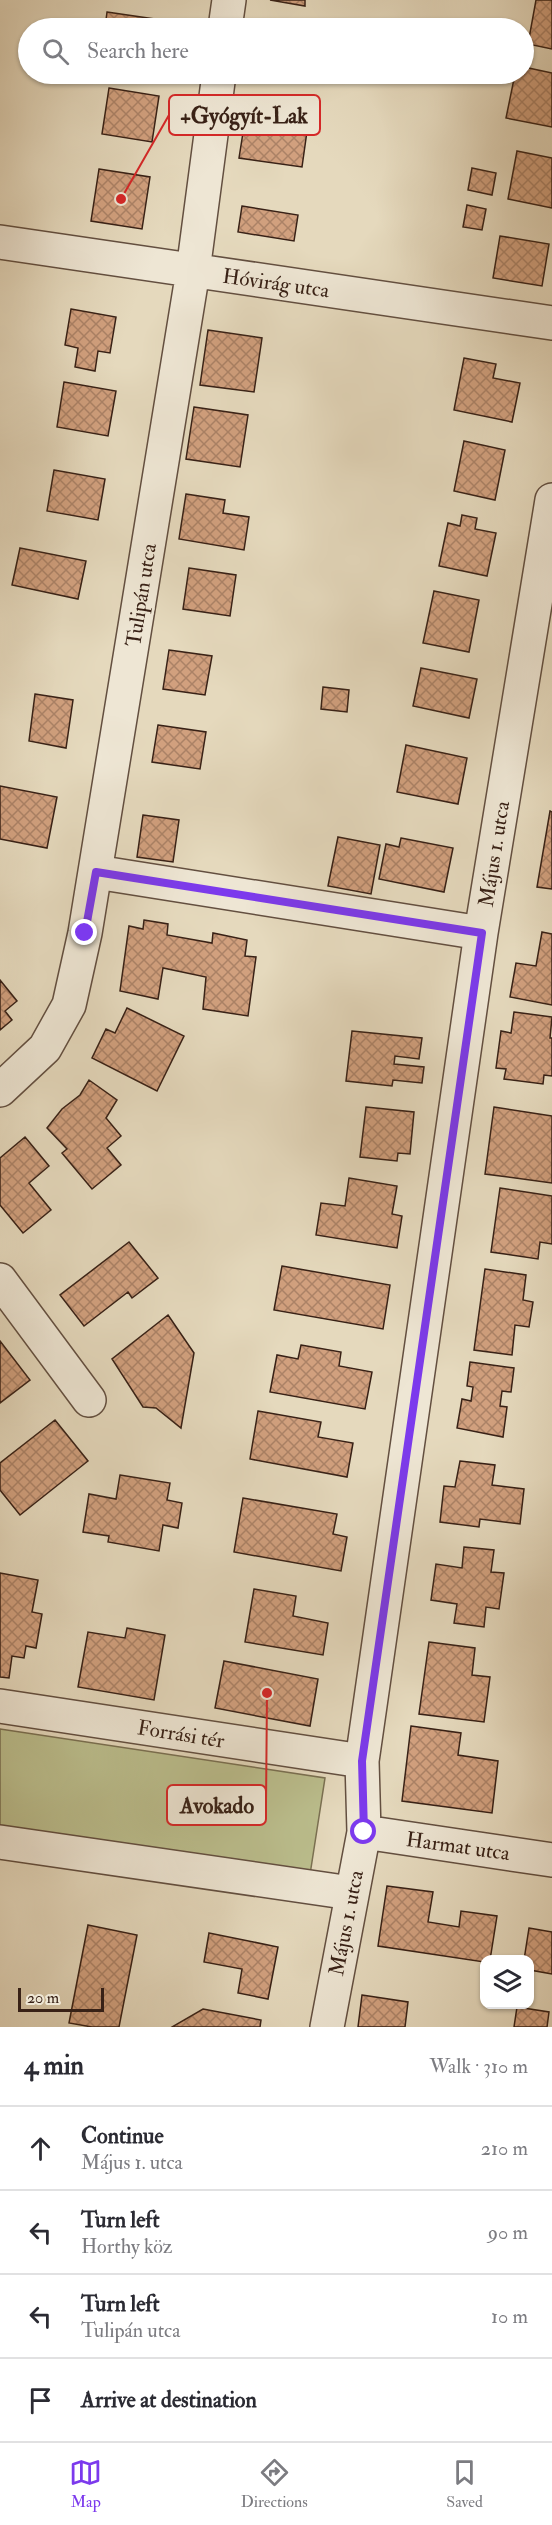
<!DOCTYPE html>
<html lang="en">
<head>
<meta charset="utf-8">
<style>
  body { margin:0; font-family:"IM FELL Double Pica",serif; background:#f2f2f3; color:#2b2b33 }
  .controls { position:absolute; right:18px; bottom:18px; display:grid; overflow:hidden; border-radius:12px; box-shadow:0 2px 4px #0004 }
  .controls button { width:54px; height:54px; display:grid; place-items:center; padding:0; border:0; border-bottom:2px solid #e1e1e2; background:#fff; color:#2b2b33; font:30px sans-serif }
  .scale { position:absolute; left:18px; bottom:15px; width:86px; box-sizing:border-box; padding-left:6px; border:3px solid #382116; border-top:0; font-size:16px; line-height:21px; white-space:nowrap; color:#382116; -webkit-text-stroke:4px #eee6d4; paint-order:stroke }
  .stop { position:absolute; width:18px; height:18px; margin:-14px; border:4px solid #7c3aed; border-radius:50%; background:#fff }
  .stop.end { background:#7c3aed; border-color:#fff; box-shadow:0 2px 6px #0008 }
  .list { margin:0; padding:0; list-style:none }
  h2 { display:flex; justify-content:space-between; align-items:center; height:78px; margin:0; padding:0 24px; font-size:26px }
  h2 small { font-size:20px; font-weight:400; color:#7c7c81 }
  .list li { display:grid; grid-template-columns:39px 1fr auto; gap:18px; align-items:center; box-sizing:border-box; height:84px; padding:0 24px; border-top:2px solid #e1e1e2 }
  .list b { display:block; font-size:22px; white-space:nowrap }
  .list p { margin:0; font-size:20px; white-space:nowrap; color:#7c7c81 }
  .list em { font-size:20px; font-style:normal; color:#7c7c81 }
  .icon { flex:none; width:33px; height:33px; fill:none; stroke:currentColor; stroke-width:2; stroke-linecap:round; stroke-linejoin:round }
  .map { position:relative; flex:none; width:552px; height:2027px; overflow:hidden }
  .search { position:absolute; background:#fff; box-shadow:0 2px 4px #0004; left:18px; right:18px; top:18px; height:66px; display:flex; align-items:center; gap:15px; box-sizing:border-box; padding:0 21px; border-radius:33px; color:#7c7c81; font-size:22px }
  .sheet { height:414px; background:#fff }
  nav { display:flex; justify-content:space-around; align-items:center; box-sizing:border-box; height:84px; border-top:2px solid #e1e1e2; background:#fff; font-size:16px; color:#7c7c81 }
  nav a { display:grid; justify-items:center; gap:3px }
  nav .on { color:#7c3aed }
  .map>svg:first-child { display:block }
</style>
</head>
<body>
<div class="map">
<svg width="552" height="2027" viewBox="0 0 552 2027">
  <defs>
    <pattern id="building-cross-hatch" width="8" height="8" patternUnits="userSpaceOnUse" patternTransform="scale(1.5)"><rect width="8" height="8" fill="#d1a07e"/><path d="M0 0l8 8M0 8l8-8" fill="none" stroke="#ab8266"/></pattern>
  </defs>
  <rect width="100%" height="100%" fill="#e5d9bd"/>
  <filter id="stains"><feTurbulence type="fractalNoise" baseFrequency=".00333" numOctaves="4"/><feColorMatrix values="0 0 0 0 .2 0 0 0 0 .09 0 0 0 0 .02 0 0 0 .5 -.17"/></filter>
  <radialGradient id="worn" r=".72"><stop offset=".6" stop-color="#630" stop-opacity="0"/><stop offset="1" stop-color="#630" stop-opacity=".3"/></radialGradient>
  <path fill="#bbbe8d" stroke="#7a7052" stroke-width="1.5" d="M0,1729L325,1778L309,1881L0,1835Z"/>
  <path fill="url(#building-cross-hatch)" stroke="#382116" stroke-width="1.5" d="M270,0H305V6Z
    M536,0H552V49L528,44Z
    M107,12L168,21L167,28H105Z
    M524,67L552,73V127L506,118L515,74H524Z
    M250,74H307L306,83Z
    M109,88L159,96L152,142L102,134Z
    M248,101L310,110L302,167L239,158Z
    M517,151L552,158V208L508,199Z
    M472,168L496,173L492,195L468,190Z
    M99,169L150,177L142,229L91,221Z
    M467,205L486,209L482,230L463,227Z
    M242,206L298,215L294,241L238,232Z
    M500,236L549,244L542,286L493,278Z
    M71,309L116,317L110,353L98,351L95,371L75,367L78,348L65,345Z
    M208,330L262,338L254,392L200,385Z
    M464,358L496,364L493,378L520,383L512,422L454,410Z
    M64,382L116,391L108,436L57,427Z
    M194,407L248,415L240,467L186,459Z
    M464,441L505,450L495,500L454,491Z
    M54,470L105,479L98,520L47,511Z
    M186,494L225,500L223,513L249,517L244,550L179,539Z
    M462,515L477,518L475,529L496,533L487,576L439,566L448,523L460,526Z
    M20,548L86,561L78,599L12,585Z
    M189,568L236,575L230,616L183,609Z
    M434,591L479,600L469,652L423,643Z
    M169,650L212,656L205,695L163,689Z
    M421,668L477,679L469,718L413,706Z
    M323,687L349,690L347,712L321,709Z
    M35,694L73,700L66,748L29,741Z
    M158,725L206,732L200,769L152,762Z
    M406,745L467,758L458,804L397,792Z
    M0,786L57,797L47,848L0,839Z
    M550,811L552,812V889L537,887Z
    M143,815L179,820L173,862L137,857Z
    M338,837L380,845L371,894L328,886Z
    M401,838L453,848L444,892L379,879L386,844L399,847Z
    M144,920L168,924L167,935L212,943L213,933L247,940L245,956L256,957L248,1016L203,1009L206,977L163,968L158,999L120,991L129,926L143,929Z
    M542,932L552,934V1005L510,997L516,963L536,966Z
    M0,980L17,1001L5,1011L12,1020L0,1030Z
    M127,1008L184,1036L157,1091L92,1058L106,1029L115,1033Z
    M514,1012L552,1017L550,1038H552V1076L544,1075L543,1084L504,1079L506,1069L496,1068L501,1031L511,1033Z
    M352,1031L422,1038L419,1059L395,1056L394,1064L424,1067L422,1083L393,1080L392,1086L346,1081Z
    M89,1080L117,1100L106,1118L121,1136L107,1148L121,1165L92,1189L62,1153L67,1149L47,1128L62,1109L80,1095Z
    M366,1107L414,1112L410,1154L398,1153L397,1161L360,1157Z
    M494,1107L552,1116V1183L485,1174Z
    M25,1137L49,1166L29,1183L51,1210L23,1233L0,1205V1158Z
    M349,1178L397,1186L392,1214L402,1216L397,1248L316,1235L321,1203L345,1206Z
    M500,1188L552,1196V1244L540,1242L538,1259L491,1252Z
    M129,1242L158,1278L132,1298L128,1292L84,1326L60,1295Z
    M282,1266L390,1285L383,1329L274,1310Z
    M485,1269L526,1275L523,1300L533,1302L529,1327L515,1325L512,1355L474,1350Z
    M168,1315L194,1353L181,1428L156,1408L143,1407L112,1359Z
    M0,1341L30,1380L0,1403Z
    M301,1345L341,1352L339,1366L372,1372L365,1409L270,1392L277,1355L298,1359Z
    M470,1362L514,1368L511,1392L502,1391L500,1406L507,1407L503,1437L457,1428L462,1399L471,1401L473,1387L467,1386Z
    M258,1411L321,1422L318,1437L353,1443L347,1477L250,1459Z
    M55,1420L88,1461L20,1515L0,1490V1463Z
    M460,1461L495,1465L492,1485L524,1489L520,1524L480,1519L479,1527L440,1522L444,1486L455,1487Z
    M120,1475L170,1483L167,1500L182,1503L178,1528L163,1525L159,1551L108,1542L109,1536L83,1532L89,1494L116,1499Z
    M243,1498L337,1514L333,1534L347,1537L341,1571L234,1552Z
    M464,1547L494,1550L491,1572L504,1573L499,1609L486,1607L484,1627L454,1623L457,1604L431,1600L436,1564L462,1568Z
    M0,1573L38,1580L32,1612L42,1614L36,1648L26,1646L24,1658L12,1656L9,1678L0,1677Z
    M254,1589L296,1596L293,1616L328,1623L323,1655L245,1642Z
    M127,1628L165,1635L154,1700L78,1687L88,1632L125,1638Z
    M429,1642L475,1648L472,1675L490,1677L484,1722L419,1714Z
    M224,1661L318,1679L310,1726L215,1708Z
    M411,1726L461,1733L458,1755L498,1761L492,1813L402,1801Z
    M387,1886L433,1892L428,1922L459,1927L461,1911L497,1916L490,1960H484V1962L378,1946Z
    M88,1925L137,1935L119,2027H92L69,2023Z
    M529,1928L552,1932V1974L530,1970V1960H524Z
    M209,1933L278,1947L268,1999L238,1993L242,1969L204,1962Z
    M362,1995L408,2002L405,2027H358Z
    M517,2007L549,2012L547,2027H514Z
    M203,2009L261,2020L260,2027H172Z"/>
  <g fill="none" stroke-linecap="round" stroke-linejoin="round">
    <g stroke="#634f40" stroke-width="36">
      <path id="minor" d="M225,28L229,0
        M0,242L552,323
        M96,872L481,933
        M0,1090L45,1048L69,1005L85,933L193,271L219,74
        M0,1280L89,1400
        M0,1706L362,1761
        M364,1832L552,1860
        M0,1842L351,1893
        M327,2027L364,1832L362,1761L481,933L552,500"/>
    </g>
    <use href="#minor" stroke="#eee6d4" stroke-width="33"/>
  </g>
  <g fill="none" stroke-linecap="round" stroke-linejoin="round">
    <path stroke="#7c3aed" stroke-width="8" d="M85,933L96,872L482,933L362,1761L364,1832"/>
  </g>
  <g text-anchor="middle" stroke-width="5" stroke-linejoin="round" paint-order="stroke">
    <g font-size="21" fill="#382116" stroke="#eee6d4">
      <text transform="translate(276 283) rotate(8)" y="7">Hóvirág utca</text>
      <text transform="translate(141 595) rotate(-81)" y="7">Tulipán utca</text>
      <text transform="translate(494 854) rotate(-81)" y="7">Május 1. utca</text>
      <text transform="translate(181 1734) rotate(9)" y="7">Forrási tér</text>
      <text transform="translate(458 1846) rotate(8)" y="7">Harmat utca</text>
      <text transform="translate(346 1923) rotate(-79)" y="7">Május 1. utca</text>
    </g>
  </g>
  <path fill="none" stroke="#d62828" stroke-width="2" d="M121 199L169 115M267 1693L266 1805"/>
  <g fill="#d62828" stroke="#eee6d4" stroke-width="2">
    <circle cx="121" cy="199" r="6"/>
    <circle cx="267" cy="1693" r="6"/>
  </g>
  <g fill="#eee6d4" stroke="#d62828" stroke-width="2">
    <rect x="169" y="95" width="151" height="40" rx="6"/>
    <rect x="167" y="1785" width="99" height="40" rx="6"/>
  </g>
  <g font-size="22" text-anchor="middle" font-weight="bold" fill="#382116">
    <text x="244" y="123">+Gyógyít-Lak</text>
    <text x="217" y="1813">Avokado</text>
  </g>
  <rect width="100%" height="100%" filter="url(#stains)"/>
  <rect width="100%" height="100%" fill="url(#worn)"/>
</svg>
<div class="controls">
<button><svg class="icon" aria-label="layers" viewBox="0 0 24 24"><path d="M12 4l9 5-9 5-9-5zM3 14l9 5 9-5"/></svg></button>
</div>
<div class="scale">20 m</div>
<div class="stop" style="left:364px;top:1832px"></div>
<div class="stop end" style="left:85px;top:933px"></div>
<div class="search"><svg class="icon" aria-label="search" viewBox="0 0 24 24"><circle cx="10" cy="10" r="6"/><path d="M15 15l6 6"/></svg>Search here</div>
</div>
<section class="sheet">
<h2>4 min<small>Walk · 310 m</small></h2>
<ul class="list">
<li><svg class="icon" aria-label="ahead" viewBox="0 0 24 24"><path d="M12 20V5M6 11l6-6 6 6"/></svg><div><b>Continue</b><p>Május 1. utca</p></div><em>210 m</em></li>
<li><svg class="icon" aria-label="left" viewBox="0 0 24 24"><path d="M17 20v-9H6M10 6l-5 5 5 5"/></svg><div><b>Turn left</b><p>Horthy köz</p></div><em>90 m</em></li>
<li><svg class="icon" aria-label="left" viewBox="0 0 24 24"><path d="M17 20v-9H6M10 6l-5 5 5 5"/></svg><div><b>Turn left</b><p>Tulipán utca</p></div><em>10 m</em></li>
<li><svg class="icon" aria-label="arrive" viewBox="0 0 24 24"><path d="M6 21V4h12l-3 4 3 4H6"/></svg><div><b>Arrive at destination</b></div></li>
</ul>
</section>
<nav>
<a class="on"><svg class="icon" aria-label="map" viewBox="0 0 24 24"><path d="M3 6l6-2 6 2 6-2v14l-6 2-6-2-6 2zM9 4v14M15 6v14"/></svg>Map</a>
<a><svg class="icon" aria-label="directions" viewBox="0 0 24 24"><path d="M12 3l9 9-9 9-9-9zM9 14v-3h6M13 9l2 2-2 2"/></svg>Directions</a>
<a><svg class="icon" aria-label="saved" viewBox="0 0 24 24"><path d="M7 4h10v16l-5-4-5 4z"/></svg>Saved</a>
</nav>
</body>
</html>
